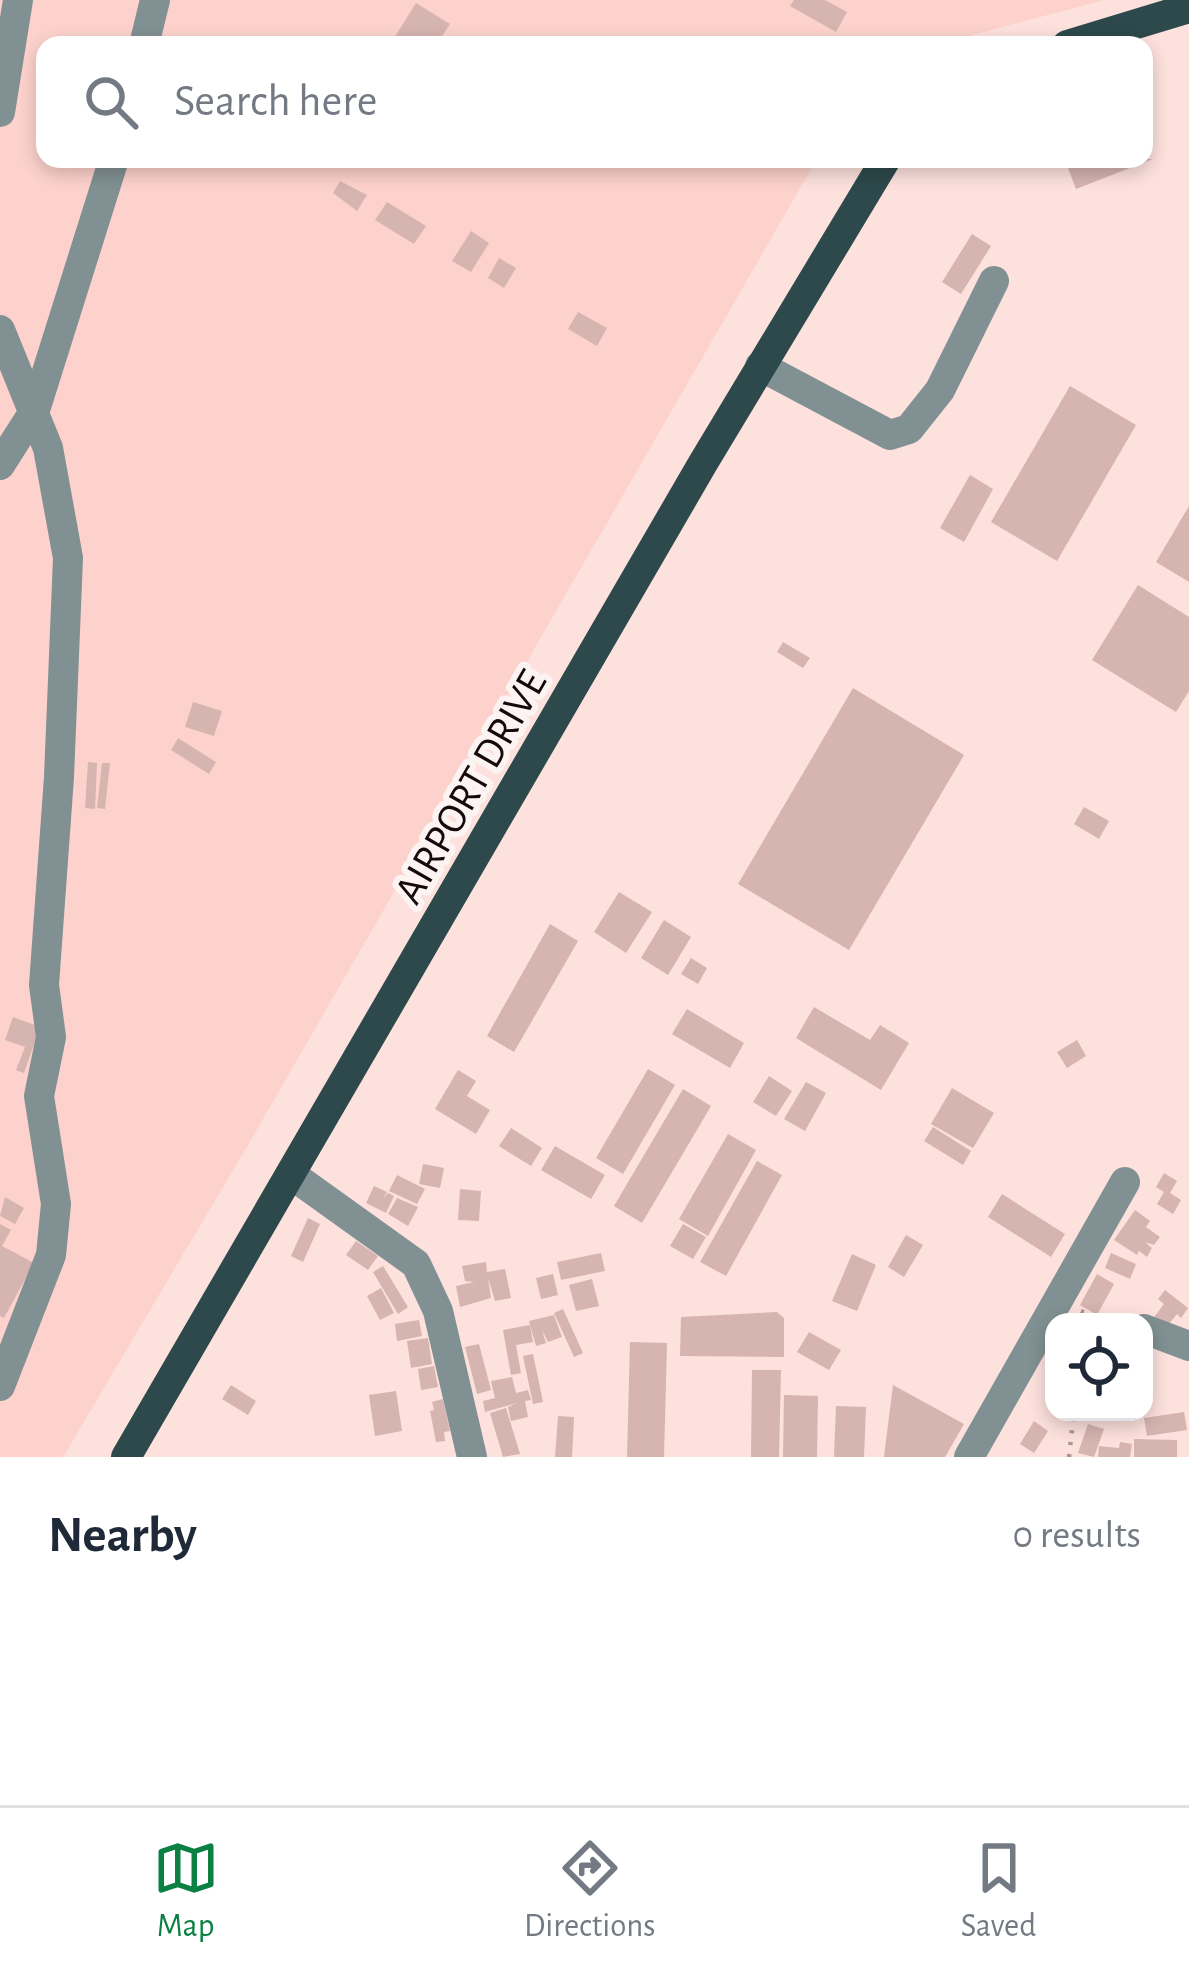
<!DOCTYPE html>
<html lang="en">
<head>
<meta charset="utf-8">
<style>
  body { margin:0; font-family:"Alegreya Sans",sans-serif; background:#f6f6f7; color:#1f2937 }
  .controls { position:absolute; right:36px; bottom:36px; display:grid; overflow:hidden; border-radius:24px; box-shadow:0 6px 18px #0003 }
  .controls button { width:108px; height:108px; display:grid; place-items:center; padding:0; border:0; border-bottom:3px solid #e0e1e3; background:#fff; color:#1f2937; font:60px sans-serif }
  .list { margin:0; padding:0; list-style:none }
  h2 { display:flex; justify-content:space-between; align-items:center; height:156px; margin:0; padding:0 48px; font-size:51px }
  h2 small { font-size:39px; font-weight:400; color:#747a83 }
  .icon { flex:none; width:66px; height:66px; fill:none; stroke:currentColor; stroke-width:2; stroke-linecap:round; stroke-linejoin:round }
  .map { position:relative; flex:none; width:1189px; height:1457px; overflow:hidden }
  .search { position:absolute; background:#fff; box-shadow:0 6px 18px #0003; left:36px; right:36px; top:36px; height:132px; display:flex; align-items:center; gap:30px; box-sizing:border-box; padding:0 42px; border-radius:24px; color:#747a83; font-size:45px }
  .sheet { height:348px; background:#fff }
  nav { display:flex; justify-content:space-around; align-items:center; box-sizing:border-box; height:168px; border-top:3px solid #e0e1e3; background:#fff; font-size:33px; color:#747a83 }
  nav a { display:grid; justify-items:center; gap:6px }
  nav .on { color:#0b8043 }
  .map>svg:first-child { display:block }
</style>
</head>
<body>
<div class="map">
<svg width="1189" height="1457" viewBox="0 0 1189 1457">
  <rect width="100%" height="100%" fill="#fde1dd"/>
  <path fill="#fdd2cc" d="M0,0H1104L935,45H45V159H817L248,1145L63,1457H0Z"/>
  <path fill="#d6b4b0" d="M794,0H825L847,12L836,32L790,6Z
    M416,3L450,24L436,45H394L391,43Z
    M1090,159H1153L1076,189L1068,168Z
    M340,181L367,195L357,211L333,193Z
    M387,202L426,226L414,244L375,220Z
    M471,231L489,243L471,272L452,261Z
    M972,234L991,246L961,294L942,282Z
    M499,258L516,268L504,288L488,278Z
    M578,312L607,328L597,346L568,329Z
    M1070,386L1136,425L1057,561L991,522Z
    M970,475L993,489L964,542L940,528Z
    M1189,506V582L1156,562Z
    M1138,585L1189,617V691L1176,712L1092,660Z
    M783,642L810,658L803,668L777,652Z
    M853,688L964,755L849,950L738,884Z
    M193,702L222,711L214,736L185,727Z
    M178,738L216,762L209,774L171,750Z
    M88,762L97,763L95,809L85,808Z
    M102,763H110L105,809L97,808Z
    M1084,807L1109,821L1099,839L1074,824Z
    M619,892L652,912L626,953L594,932Z
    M664,920L691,937L668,975L641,958Z
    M550,924L578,941L514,1052L487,1036Z
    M691,958L707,968L698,984L681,974Z
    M814,1007L870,1040L880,1025L909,1043L881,1090L796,1038Z
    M687,1009L744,1043L730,1068L672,1034Z
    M13,1017L40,1027L24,1073L16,1070L25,1047L5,1040Z
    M1077,1040L1086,1056L1067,1068L1057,1052Z
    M648,1069L675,1085L623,1174L596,1158Z
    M458,1070L476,1081L467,1096L490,1110L476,1134L435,1109Z
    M769,1076L792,1091L776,1116L753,1102Z
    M806,1082L826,1093L805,1131L784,1119Z
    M952,1088L994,1113L973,1148L931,1124Z
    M683,1089L711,1106L642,1223L614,1206Z
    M933,1127L971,1151L963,1165L924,1141Z
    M511,1128L542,1148L531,1166L499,1146Z
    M728,1134L756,1150L708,1236L679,1219Z
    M555,1146L605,1175L591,1199L541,1170Z
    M757,1161L782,1175L726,1276L700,1262Z
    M423,1164L444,1168L440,1188L419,1184Z
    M1164,1173L1177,1181L1170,1193L1181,1200L1173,1214L1157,1204L1164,1192L1156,1187Z
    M397,1175L425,1189L417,1204L389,1191Z
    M374,1186L387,1192L383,1199L388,1193L394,1196L386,1213L366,1203Z
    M460,1189L481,1191L479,1221L458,1220Z
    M1002,1194L1065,1234L1051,1257L988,1217Z
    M5,1197L24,1208L15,1224L0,1216Z
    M397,1198L418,1207L408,1226L388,1214Z
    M1135,1210L1150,1221L1146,1227L1160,1237L1154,1245L1145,1242L1152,1248L1147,1257L1139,1251L1137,1255L1114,1240Z
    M308,1218L320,1224L303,1262L291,1256Z
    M0,1224L11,1230L2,1246L34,1263L4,1318L0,1316Z
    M683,1224L706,1237L693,1259L670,1246Z
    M906,1235L923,1245L904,1277L888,1267Z
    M356,1241L378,1256L368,1270L346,1255Z
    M601,1253L605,1271L561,1280L557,1262Z
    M1111,1253L1136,1264L1130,1279L1105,1268Z
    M852,1254L876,1265L857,1311L832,1301Z
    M486,1262L487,1272L505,1269L511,1298L495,1301L488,1278L491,1298L460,1307L456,1286L474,1282L465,1281L462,1266Z
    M383,1266L408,1307L398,1314L373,1272Z
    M553,1274L558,1295L541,1299L536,1278Z
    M1097,1274L1114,1284L1097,1315L1080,1305Z
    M592,1279L599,1306L576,1311L569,1285Z
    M381,1288L394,1313L380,1320L367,1296Z
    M1165,1290L1188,1308L1181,1318L1177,1314L1164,1330L1152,1320L1164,1304L1158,1299Z
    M563,1309L583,1353L574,1357L554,1313Z
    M777,1312L784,1318V1357L680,1356L681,1317Z
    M554,1315L562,1337L548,1342L542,1330L546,1343L536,1346L529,1321Z
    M419,1320L422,1336L397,1341L395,1324Z
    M530,1325L533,1342L516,1345L521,1373L511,1375L503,1330Z
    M809,1332L841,1350L829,1370L797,1352Z
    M428,1338L432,1364L411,1368L407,1341Z
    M630,1342L667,1343L664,1457H627Z
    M479,1344L491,1390L477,1394L465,1347Z
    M533,1354L543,1402L533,1404L523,1356Z
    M434,1366L438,1387L421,1390L418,1369Z
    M752,1370H781L779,1457H751Z
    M512,1377L516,1393L528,1390L531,1400L525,1401L528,1417L511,1421L508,1407L517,1403L485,1412L483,1401L495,1398L491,1381Z
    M231,1385L256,1401L248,1415L222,1399Z
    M893,1385L964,1424L945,1457H884Z
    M396,1391L402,1431L375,1436L369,1395Z
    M784,1395L818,1396L817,1457H783Z
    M443,1399L450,1431L444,1432L445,1441L436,1442L430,1411L434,1410L432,1402Z
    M836,1406L866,1407L864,1457H834Z
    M506,1408L520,1454L503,1457L490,1413Z
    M1184,1412L1187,1430L1147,1436L1144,1418Z
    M558,1416L574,1417L572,1457H555Z
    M1034,1421L1048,1431L1034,1453L1020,1444Z
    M1088,1424L1104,1429L1094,1457L1078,1453Z
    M1134,1439L1177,1440V1457H1134Z
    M1120,1442L1132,1444L1130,1457H1098L1099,1446L1119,1448Z"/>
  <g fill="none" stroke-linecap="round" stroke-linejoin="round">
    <path stroke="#ab9592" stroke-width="4.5" stroke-dasharray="3 9" stroke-linecap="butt" d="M1081,1311L1106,1322
      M1069,1457L1074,1412"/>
    <path stroke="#819092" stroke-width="30" d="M144,45L155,0
      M0,112L18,0
      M0,330L48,448L68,558L59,777L44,985L51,1037L39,1096L56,1204L51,1255L0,1386
      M760,366L890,435L909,429L940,390L994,281
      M0,465L35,410L114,159
      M292,1175L416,1264L438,1311L472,1457
      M1144,1329L1189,1346
      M969,1457L1125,1182"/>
    <path stroke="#2d494b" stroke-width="30" d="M1067,45L1189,8
      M126,1457L703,463L886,159"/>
  </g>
  <g text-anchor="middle" stroke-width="12" stroke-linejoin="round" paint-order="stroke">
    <g font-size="42" fill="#150a09" stroke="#fbf4f3">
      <text transform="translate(469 786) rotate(-60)" y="15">AIRPORT DRIVE</text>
    </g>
  </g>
</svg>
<div class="controls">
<button><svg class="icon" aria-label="locate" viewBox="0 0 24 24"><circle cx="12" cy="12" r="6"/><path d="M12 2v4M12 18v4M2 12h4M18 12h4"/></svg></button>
</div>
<div class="search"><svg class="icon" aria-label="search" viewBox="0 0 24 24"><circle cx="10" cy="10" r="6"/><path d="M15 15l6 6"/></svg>Search here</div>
</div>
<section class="sheet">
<h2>Nearby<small>0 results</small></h2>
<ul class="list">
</ul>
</section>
<nav>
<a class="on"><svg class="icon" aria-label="map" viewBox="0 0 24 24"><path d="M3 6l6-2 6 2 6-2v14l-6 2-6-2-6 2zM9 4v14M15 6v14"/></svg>Map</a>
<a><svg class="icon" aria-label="directions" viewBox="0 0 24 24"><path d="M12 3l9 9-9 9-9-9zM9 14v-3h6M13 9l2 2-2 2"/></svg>Directions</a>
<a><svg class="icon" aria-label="saved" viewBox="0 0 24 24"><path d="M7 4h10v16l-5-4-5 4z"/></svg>Saved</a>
</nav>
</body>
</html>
